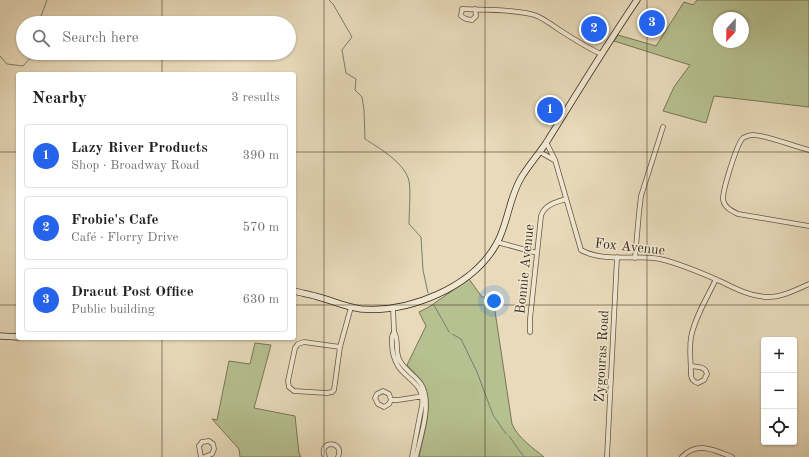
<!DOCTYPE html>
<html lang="en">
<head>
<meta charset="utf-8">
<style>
  body { margin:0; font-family:"Old Standard TT",serif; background:#f6f6f6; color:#202124 }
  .controls { position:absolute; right:12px; bottom:12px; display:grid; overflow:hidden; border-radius:4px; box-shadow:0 1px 3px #0004 }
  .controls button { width:36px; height:36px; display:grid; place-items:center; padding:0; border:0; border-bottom:1px solid #e0e0e0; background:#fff; color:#202124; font:20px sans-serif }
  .compass { position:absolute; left:713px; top:12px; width:36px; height:36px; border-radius:50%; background:#fff; box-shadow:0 1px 3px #0004; rotate:202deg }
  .you { position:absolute; left:494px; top:301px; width:14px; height:14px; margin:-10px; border:3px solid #fff; border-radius:50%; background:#1a73e8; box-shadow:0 0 0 6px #1a73e833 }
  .badge { display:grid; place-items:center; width:26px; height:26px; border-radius:50%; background:#2563eb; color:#fff; font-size:13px; font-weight:700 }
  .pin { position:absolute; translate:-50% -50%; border:2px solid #fff; box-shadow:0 1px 4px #0006 }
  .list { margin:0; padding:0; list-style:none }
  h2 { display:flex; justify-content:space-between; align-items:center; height:52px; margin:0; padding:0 16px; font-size:17px }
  h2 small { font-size:13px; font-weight:400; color:#757577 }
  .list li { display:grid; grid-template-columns:26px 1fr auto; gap:12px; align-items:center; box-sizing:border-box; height:64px; margin:0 8px 8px; padding:0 8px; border:1px solid #e0e0e0; border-radius:4px }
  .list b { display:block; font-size:15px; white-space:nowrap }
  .list p { margin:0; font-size:13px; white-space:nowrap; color:#757577 }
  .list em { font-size:13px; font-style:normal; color:#757577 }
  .icon { flex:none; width:22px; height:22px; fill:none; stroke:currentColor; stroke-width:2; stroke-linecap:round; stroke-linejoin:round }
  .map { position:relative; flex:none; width:809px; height:457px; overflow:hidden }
  .search { position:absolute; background:#fff; box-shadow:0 1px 3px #0004; left:16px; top:16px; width:280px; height:44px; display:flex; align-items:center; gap:10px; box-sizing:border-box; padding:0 14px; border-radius:22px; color:#757577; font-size:15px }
  .panel { position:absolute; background:#fff; box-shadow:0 1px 3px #0004; left:16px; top:72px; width:280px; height:268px; border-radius:4px }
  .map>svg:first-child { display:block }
</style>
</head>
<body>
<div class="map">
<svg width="809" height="457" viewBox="0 0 809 457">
  <rect width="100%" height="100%" fill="#e8daba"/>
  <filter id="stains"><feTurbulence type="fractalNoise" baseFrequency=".005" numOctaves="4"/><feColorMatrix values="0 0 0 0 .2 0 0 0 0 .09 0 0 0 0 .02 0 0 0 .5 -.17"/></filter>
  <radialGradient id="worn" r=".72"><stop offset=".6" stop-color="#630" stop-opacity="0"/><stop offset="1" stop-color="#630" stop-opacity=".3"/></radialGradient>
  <path fill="#b6c090" stroke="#787655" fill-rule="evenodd" d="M697,0H809V107L714,96L706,123L663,111L674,87L690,65L614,41L618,35L656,46L684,2L693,5ZM719,18H743V42H719Z
    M469,279L482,297L493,298L512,424C518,438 533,448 544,457H419C423,436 435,403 423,384C419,377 412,371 407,365L426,326L419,312L429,307Z
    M255,343L271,345L254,408L295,416L299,453L301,457H240L239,449L212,419L217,420L229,361L250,364Z"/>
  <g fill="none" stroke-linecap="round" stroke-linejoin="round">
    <path stroke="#728170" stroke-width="1" d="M329,0L333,4L352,37L342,50L346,73L356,79L355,90L362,97L364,110L365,139C379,148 405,163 409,181C411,190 409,213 409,224L421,237L423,270L428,293
      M40,23V19L47,0
      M0,56L7,64L23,66L35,53
      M434,305L449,332
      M452,334L461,339L477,372L493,415L506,434
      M509,436L524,457"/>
    <g stroke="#665742" stroke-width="5.5">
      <path id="street" d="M475,9L476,16L472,20L466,19L461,16L462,9C481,10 520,9 537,16C544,19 551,24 558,29C572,38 586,47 601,54
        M546,142L555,160L581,250C604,263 635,254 660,259C681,264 702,273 722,282C736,289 750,296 766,297C780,298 796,290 809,284
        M809,150C795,147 764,134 752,135C750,135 745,137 743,138C737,143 722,192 723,200C725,208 732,211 738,214L809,226
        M540,152L554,160
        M497,242L537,253
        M635,258L639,213L641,196L663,127
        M393,308L394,332C399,339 395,350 399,359C404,370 415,375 421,384C433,402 420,438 416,457
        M394,332C391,336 392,339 392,344C392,352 394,359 398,366C407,380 425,384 422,405L412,457
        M530,332V319L541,216C544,205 556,202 566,199
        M340,347L304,342L298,344L295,348L288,381L289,387L294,391L327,393L332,392L334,390L340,347L351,307
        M691,366C698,367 705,366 707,374L704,380L698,383C694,382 691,379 691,375C691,362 689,350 691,337C695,317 707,298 716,279
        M391,400L389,394L383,391L377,394L375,398L378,404L384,407L389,404L391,400H398L424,396
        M201,457L199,446L202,442L209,441L213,444L214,449L212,454L204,457
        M325,457C317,440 345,440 338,457
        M607,457L617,257
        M682,457C697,441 715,450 732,457"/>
    </g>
    <g stroke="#3a2b1a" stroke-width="7">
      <path id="secondary" d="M294,291C301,293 308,294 315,296C331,300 345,307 361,309C410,313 473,287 497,243C508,223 509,198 521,178C528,166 538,155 546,143C576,95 605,47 637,0
        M0,336L18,337"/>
    </g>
    <use href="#street" stroke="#f0e7d2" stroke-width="4"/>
    <use href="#secondary" stroke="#f0e7d2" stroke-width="5.5"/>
  </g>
  <path fill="none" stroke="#3a2b1a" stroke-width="1" stroke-opacity="0.55" d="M162,0V23M324,0V457M485,0V457M647,0V457M162,53V74M0,152H18M294,152H809M0,305H18M294,305H809M162,338V457"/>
  <g text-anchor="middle" stroke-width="3" stroke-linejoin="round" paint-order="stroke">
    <g font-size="14" fill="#3a2b1a" stroke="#f0e7d2">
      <text transform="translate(630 246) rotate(6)" y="5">Fox Avenue</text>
      <text transform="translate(524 269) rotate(-84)" y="5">Bonnie Avenue</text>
      <text transform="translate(601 356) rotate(-87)" y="5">Zygouras Road</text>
    </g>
  </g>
  <rect width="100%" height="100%" filter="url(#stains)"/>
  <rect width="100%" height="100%" fill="url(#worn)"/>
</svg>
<div class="controls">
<button>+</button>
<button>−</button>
<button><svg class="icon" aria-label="locate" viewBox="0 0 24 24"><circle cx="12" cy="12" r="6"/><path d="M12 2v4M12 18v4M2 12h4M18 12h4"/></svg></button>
</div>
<svg class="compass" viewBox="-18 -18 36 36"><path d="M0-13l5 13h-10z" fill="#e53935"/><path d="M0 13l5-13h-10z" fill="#757577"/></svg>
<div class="you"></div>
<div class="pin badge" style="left:550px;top:110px">1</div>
<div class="pin badge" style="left:594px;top:29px">2</div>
<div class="pin badge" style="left:652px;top:23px">3</div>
<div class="search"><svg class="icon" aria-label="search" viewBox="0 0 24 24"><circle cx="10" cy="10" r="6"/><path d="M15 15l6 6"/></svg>Search here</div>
<section class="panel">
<h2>Nearby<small>3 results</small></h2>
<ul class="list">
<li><span class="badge">1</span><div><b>Lazy River Products</b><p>Shop · Broadway Road</p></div><em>390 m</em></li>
<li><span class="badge">2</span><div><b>Frobie's Cafe</b><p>Café · Florry Drive</p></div><em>570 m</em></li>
<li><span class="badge">3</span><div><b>Dracut Post Office</b><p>Public building</p></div><em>630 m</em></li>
</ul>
</section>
</div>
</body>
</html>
